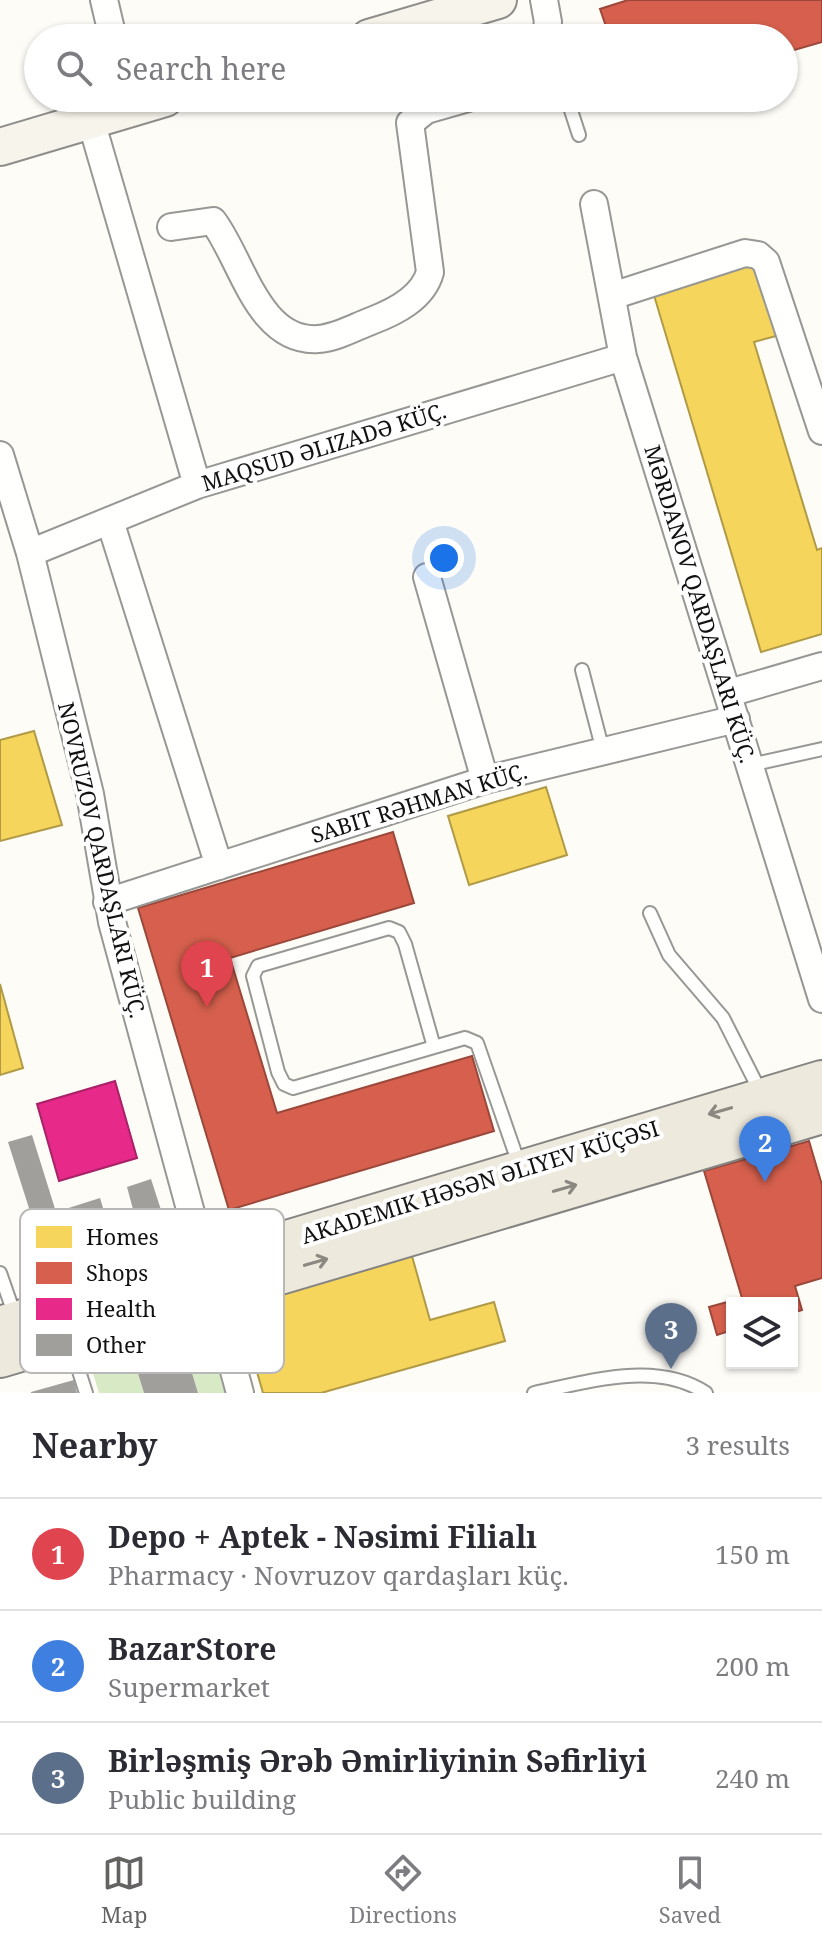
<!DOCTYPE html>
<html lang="en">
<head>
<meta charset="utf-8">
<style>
  body { margin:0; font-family:"Noto Serif",serif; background:#f2f2f3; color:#2b2b33 }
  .controls { position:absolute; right:24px; bottom:24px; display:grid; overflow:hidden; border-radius:0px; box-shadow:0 2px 6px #0004 }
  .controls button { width:72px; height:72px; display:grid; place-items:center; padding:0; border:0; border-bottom:2px solid #e1e1e2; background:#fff; color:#2b2b33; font:40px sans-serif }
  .you { position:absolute; left:444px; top:558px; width:28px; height:28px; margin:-20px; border:6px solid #fff; border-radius:50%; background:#1a73e8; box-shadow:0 0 0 12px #1a73e833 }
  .badge { display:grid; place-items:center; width:52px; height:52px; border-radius:50%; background:#646362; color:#fff; font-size:26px; font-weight:700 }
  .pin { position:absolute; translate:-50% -66px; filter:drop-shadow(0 2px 4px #0008) }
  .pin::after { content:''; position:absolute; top:42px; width:28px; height:24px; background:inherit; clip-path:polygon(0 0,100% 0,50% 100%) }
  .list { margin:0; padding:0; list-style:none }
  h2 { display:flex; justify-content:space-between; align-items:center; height:104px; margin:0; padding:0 32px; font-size:34px }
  h2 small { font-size:26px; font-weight:400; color:#7c7c81 }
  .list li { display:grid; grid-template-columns:52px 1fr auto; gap:24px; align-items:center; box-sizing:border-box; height:112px; padding:0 32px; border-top:2px solid #e1e1e2 }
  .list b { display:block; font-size:30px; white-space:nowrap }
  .list p { margin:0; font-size:26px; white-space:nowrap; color:#7c7c81 }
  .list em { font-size:26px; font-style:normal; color:#7c7c81 }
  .icon { flex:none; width:44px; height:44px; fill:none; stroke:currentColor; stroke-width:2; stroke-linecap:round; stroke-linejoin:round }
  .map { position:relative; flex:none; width:822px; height:1393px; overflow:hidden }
  .search { position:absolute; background:#fff; box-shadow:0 2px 6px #0004; left:24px; right:24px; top:24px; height:88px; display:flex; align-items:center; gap:20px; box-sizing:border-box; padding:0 28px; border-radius:44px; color:#7c7c81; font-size:30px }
  .sheet { height:440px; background:#fff }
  nav { display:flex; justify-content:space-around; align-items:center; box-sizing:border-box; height:112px; border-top:2px solid #e1e1e2; background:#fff; font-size:22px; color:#7c7c81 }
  nav a { display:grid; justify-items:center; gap:4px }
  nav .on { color:#646362 }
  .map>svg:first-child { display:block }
</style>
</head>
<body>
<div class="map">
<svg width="822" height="1393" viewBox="0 0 822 1393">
  <rect width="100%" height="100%" fill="#fdfcf7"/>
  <path fill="#d8eac5" d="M198,1305L225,1393H198L176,1321L126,1336L144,1393H99L83,1340Z"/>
  <path fill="#f6d55c" stroke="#b19a46" stroke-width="2" d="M753,262L776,336L754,342L817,550L822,548V634L761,652L653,292Z
    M34,731L62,825L0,841V740Z
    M546,787L567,855L469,885L448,816Z
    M0,984L23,1068L0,1075Z
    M410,1249L430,1320L494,1302L505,1341L321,1393H263L236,1298Z"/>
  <path fill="#d6604d" stroke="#9b483b" stroke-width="2" d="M628,0H822V42L784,53V38H610L600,9Z
    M393,832L414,903L230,958L277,1113L472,1056L494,1131L229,1210L138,908Z
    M809,1141L822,1185V1278L795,1286L802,1310L792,1313V1303H732V1330L717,1335L709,1307L742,1298L704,1171Z"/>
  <path fill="#e7298a" stroke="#a72266" stroke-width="2" d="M115,1081L137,1158L59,1181L37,1104Z"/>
  <path fill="#a19f9c" d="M32,1135L56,1212L100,1198L107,1221L134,1213L127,1187L151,1179L173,1247L53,1284L8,1142Z
    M176,1320L198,1393H144L126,1335Z
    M74,1380L77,1393H31V1392Z"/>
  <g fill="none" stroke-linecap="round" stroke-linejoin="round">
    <g stroke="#979795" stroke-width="16">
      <path id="service" d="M567,98L579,135
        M582,670L603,751
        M750,765L822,749
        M650,913L669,955L723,1018L762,1095
        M434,1047L405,944L399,932L389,928L258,966L253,976L278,1072L284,1084L293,1088L465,1038L477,1043L520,1167
        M0,1273L16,1319
        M70,1343L86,1393
        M534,1393C587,1382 656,1360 706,1393"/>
    </g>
    <g stroke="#979795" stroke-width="30">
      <path id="minor" d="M104,0L113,38
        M544,0L548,22L545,38
        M91,121L197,485
        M594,204L623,357L822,999
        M171,227L213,221C242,259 258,343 318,339C336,338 355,327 371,321C395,312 423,298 430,272L410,123L426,110L468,98
        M612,296L745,253L758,255L766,262L822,431
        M0,455L30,553L90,794L112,922L240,1393
        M110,521L219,866
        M30,553L197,485L623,357
        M427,577L485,780
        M729,693L822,666
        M107,902L485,780L736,719"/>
    </g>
    <g stroke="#8e8d8b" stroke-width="40">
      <path id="secondary" d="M369,38L498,0
        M0,147L165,98"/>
    </g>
    <g stroke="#858482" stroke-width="44">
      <path id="primary" d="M0,1327L822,1081
        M0,1357L822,1113"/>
    </g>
    <use href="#service" stroke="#fffffe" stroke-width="12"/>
    <use href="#minor" stroke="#fffffe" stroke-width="26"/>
    <use href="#secondary" stroke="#f6f4eb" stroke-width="36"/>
    <use href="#primary" stroke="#ede9dc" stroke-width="40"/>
  </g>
  <defs><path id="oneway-shaft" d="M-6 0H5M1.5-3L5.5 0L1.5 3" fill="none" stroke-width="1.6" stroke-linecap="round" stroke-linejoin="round" transform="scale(2)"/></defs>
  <g stroke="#8a8881">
    <use href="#oneway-shaft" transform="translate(720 1111) rotate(164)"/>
    <use href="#oneway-shaft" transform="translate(565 1188) rotate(-16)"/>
    <use href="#oneway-shaft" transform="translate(316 1262) rotate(-16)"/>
  </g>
  <g text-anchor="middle" stroke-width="8" stroke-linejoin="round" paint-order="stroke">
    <g font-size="22" fill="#111" stroke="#fff">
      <text transform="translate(324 447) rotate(-17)" y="8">MAQSUD ƏLIZADƏ KÜÇ.</text>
      <text transform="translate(700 604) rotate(73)" y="8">MƏRDANOV QARDAŞLARI KÜÇ.</text>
      <text transform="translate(419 803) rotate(-17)" y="8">SABIT RƏHMAN KÜÇ.</text>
      <text transform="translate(102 860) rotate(77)" y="8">NOVRUZOV QARDAŞLARI KÜÇ.</text>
      <text transform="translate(480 1182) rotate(-17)" y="8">AKADEMIK HƏSƏN ƏLIYEV KÜÇƏSI</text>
    </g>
  </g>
  <rect x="20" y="1209" width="264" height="164" rx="12" fill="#fff" stroke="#b8b8b8" stroke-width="2"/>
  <rect x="36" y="1226" width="36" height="22" fill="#f6d55c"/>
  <rect x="36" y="1262" width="36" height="22" fill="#d6604d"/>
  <rect x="36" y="1298" width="36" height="22" fill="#e7298a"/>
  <rect x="36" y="1334" width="36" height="22" fill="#a19f9c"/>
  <g font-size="22" fill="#111">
    <text x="86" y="1245">Homes</text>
    <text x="86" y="1281">Shops</text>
    <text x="86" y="1317">Health</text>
    <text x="86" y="1353">Other</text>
  </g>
</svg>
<div class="controls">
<button><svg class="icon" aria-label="layers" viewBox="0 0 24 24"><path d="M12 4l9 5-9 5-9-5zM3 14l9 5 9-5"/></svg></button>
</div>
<div class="you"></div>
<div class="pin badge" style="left:207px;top:1007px;background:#e0444e">1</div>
<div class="pin badge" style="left:765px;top:1182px;background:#3f7fe0">2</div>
<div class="pin badge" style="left:671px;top:1369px;background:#5c6f8a">3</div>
<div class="search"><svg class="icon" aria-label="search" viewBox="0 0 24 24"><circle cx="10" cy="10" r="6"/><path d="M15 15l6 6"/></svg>Search here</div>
</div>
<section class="sheet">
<h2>Nearby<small>3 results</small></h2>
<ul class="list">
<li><span class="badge" style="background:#e0444e">1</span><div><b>Depo + Aptek - Nəsimi Filialı</b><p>Pharmacy · Novruzov qardaşları küç.</p></div><em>150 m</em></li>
<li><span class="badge" style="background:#3f7fe0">2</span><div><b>BazarStore</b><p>Supermarket</p></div><em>200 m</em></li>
<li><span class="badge" style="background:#5c6f8a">3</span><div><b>Birləşmiş Ərəb Əmirliyinin Səfirliyi</b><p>Public building</p></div><em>240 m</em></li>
</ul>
</section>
<nav>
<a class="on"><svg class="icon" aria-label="map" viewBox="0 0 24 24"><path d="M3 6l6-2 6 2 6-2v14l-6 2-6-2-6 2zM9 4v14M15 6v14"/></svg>Map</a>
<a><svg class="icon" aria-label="directions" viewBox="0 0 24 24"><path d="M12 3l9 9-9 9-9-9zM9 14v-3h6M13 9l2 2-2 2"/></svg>Directions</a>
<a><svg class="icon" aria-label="saved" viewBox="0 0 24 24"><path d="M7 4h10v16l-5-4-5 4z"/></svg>Saved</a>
</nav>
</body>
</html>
